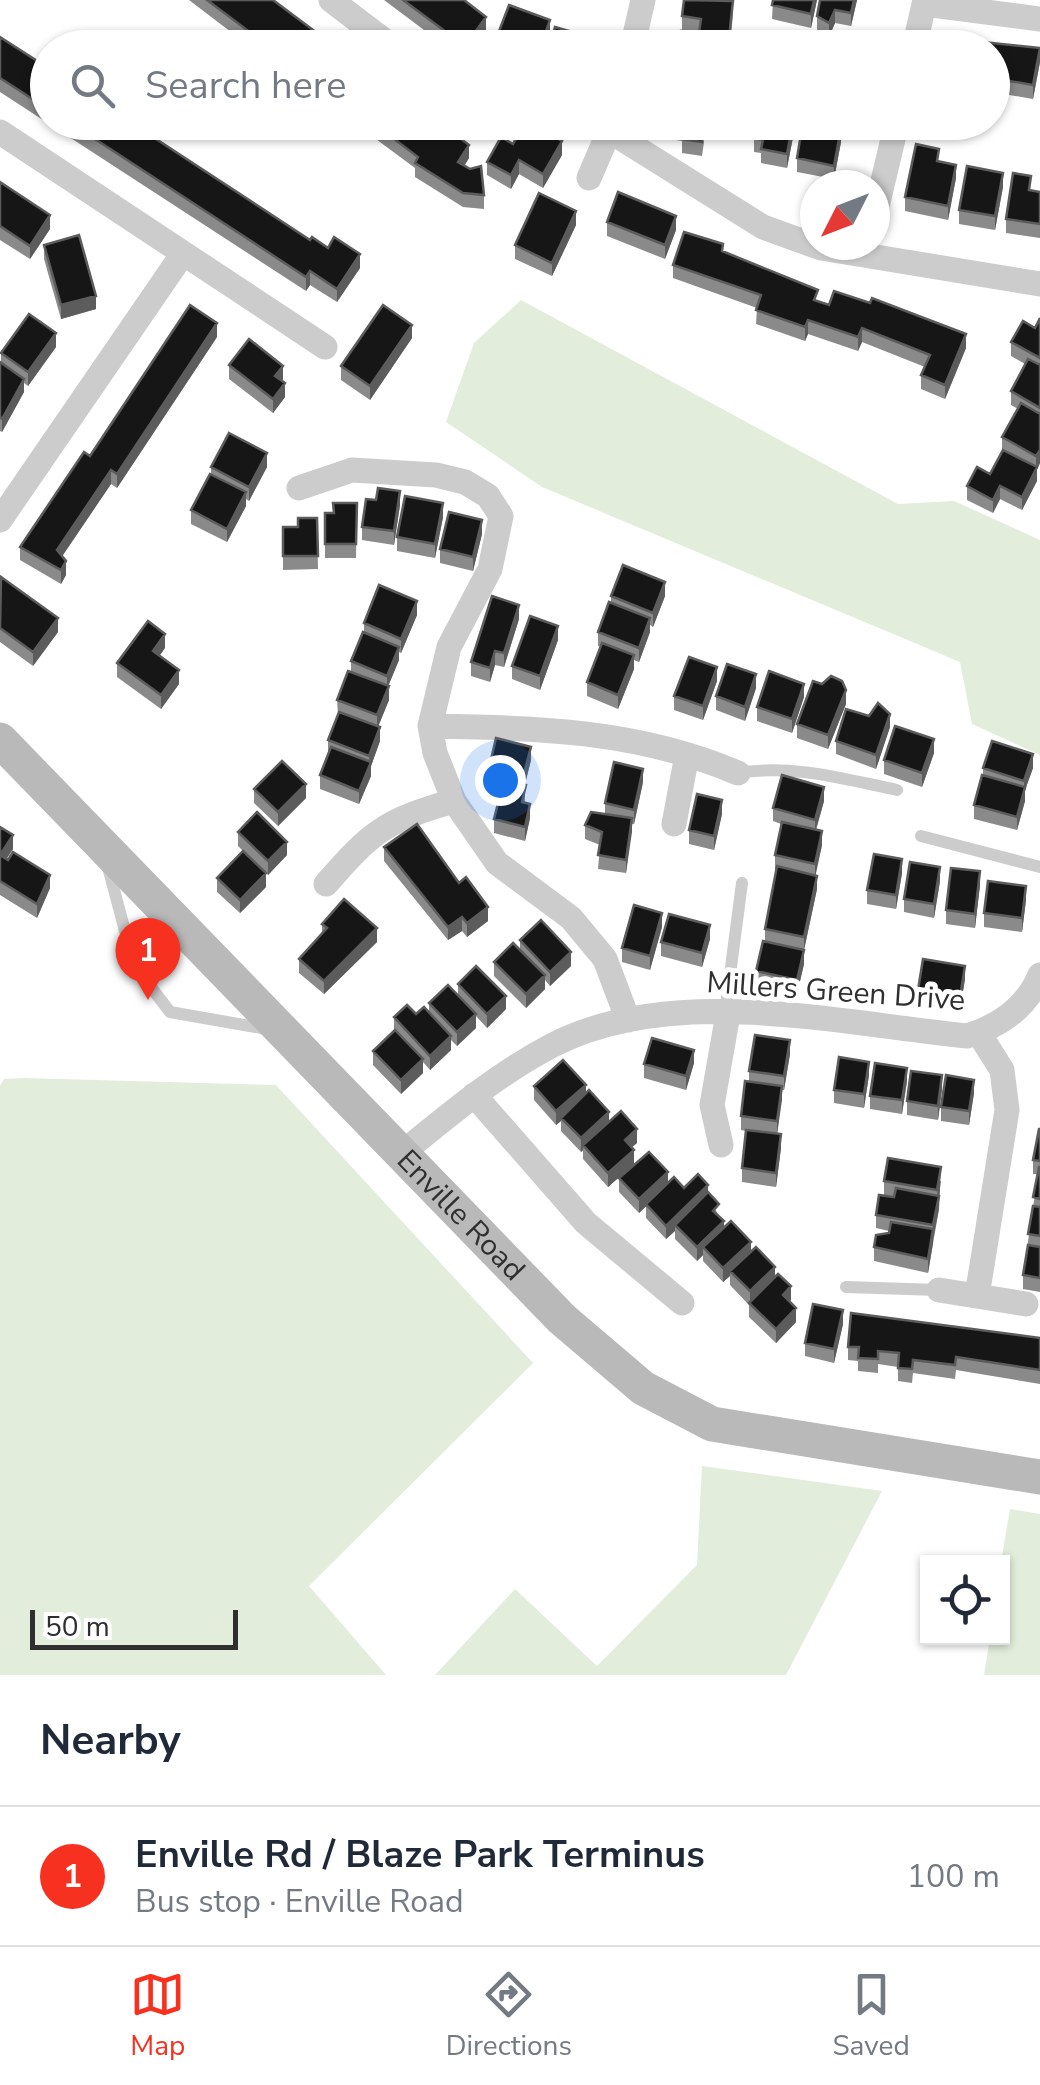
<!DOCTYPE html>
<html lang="en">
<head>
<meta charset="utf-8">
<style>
  body { margin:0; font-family:"Nunito Sans",sans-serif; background:#f2f2f3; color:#1f2937 }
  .controls { position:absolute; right:30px; bottom:30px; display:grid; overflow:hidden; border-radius:0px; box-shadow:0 2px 8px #0004 }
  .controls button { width:90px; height:90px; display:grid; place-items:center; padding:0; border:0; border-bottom:2px solid #e0e1e3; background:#fff; color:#1f2937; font:50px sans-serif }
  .compass { position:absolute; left:800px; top:170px; width:90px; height:90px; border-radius:50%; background:#fff; box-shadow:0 2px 8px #0004; rotate:228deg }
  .scale { position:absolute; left:30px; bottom:25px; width:208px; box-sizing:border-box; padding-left:10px; border:5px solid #2f2f2f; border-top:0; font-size:28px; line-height:35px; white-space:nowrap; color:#2f2f2f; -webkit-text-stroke:8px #fff; paint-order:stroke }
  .you { position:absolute; left:500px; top:780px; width:35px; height:35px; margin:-25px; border:8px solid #fff; border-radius:50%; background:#1a73e8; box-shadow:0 0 0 15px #1a73e833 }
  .badge { display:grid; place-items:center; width:65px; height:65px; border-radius:50%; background:#f7311f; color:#fff; font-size:32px; font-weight:700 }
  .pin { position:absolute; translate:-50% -82px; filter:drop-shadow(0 2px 5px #0008) }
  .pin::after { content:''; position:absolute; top:52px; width:35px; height:30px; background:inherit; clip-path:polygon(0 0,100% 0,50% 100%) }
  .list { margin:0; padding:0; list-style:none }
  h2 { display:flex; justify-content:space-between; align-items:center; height:130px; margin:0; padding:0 40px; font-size:42px }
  h2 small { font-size:32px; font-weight:400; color:#747a83 }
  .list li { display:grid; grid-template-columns:65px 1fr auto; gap:30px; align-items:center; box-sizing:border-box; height:140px; padding:0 40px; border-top:2px solid #e0e1e3 }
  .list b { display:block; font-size:38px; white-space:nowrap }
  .list p { margin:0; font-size:32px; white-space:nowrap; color:#747a83 }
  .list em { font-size:32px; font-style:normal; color:#747a83 }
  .icon { flex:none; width:55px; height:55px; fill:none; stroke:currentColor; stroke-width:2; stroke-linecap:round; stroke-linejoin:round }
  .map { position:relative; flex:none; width:1040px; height:1675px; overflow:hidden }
  .search { position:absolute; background:#fff; box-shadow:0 2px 8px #0004; left:30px; right:30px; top:30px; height:110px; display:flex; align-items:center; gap:25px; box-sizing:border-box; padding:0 35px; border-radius:55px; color:#747a83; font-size:38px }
  .sheet { height:270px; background:#fff }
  nav { display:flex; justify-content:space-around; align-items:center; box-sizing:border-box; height:140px; border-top:2px solid #e0e1e3; background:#fff; font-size:28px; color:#747a83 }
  nav a { display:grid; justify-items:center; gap:5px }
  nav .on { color:#f7311f }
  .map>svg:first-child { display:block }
</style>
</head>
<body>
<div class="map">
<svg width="1040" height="1675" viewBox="0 0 1040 1675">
  <rect width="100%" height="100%" fill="#fff"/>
  <path fill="#e2eddb" d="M521,300L898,504L954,501L1040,540V755L972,724L960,662L542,487L446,422L474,343Z
    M24,1078L276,1085L533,1363L309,1586L386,1675H0V1086L4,1079Z
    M702,1466L882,1491L786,1675H435L515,1589L597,1666L697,1565Z
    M1010,1509L1040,1514V1675H984L990,1638H1002L1001,1562Z"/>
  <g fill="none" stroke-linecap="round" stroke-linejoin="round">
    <path stroke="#ccc" stroke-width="12" d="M738,773C792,764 844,779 897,790
      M921,836L1040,867
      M108,867L134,965L170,1012L267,1029
      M725,1013L742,883
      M846,1287L939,1290"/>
    <path stroke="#ccc" stroke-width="25" d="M331,0L394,48
      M924,4L1040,19
      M632,48L643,0
      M914,48L925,0
      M0,132L325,347
      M611,132L763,227L821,248L1040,284
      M589,178L613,122
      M875,215L897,122
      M299,488L352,470L436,475L465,482L488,496L501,516L490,569L449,647L430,726L435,753L454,801L497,863L571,918L605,959L628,1020
      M0,520L182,255
      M430,726C538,728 637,730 738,773
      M674,824L687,755
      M326,884C371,832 386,820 454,801
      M474,1095L586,1223L682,1303
      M721,1145L712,1105L728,1014
      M402,1153C450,1114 496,1075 551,1046C671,983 838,1023 967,1036C1000,1026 1027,1007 1040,975
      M939,1290L1026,1304
      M977,1296L1007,1110L1002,1070L978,1032"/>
    <path stroke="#b9b9b9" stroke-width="35" id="s1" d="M0,740L562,1319L643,1388L712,1424L1040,1477"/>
  </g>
  <path fill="#8a8a8a" d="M189,0H273L337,48H252Z
    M384,0H464L486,31L474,48H448Z
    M773,0H817L811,28L772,19Z
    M820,0H857L851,26L835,23L829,37L817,30V16Z
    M733,14L730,48H679L699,32L682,30V16Z
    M550,33L545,48H498V34Z
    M0,37L48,68V122H130L310,240L360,268L337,302L310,285L306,291L0,92Z
    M992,48L1040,62L1033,99L992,92Z
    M353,122H439L469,158L465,165L484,195V209L463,207L415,177V168Z
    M663,122H698V127L704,142L702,156L682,153V141L663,138Z
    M794,122V132L787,168L761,163V153L754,152V138Z
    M841,142L834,179L797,172V158Z
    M513,144L562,155L543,188L519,174L511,189L487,175V162Z
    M939,161L956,178L948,220L905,211V197Z
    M0,182L50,229L30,259L0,240Z
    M1003,187L995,230L959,224V210Z
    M1031,191L1040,192V238L1006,233V219Z
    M607,222L676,230L665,259L607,236Z
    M576,225L552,276L515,259V245Z
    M44,245L96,309L61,319L44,259Z
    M723,251L818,301L966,348L945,399L921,389V375L925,367L862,342L858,351L808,334L805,341L756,324L757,308L673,278V265Z
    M1040,318V463L1037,469V481L1022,510L1000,499L993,513L967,500V486L990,474L1002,451V437L1018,409L1011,405V391L1025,364L1011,356V342L1035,328Z
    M217,337L117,488L111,484L62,556L66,575L61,584L20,560V547L90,456Z
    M412,338L370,400L341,380V366Z
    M56,347L28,386L24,383V392L2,432L0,431V362L1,363V353Z
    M229,365L283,379L282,381L285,397L273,413L229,379Z
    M211,467H267L249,501L246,499V506L227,542L191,524V510L211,474Z
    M376,500L400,505L394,545L362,540V527Z
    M357,503L356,558H325V513H334Z
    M443,517L435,558L397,551V537Z
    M317,518L318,569L283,570V527H298Z
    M482,534L473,571L440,563V549Z
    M0,579L58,632L33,666L0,642Z
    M611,596H665L653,627L650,625V632L639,662L634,660V669L618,709L587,696V682L601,647L598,646V632L611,603Z
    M417,615L401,653L399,652V660L388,686L389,700L378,727L380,741L371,766V776L359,804L320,789V775L328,753V740L338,714L337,700L351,672V661L364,632V623Z
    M519,619L504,667L495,665L490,682L471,676V662Z
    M558,640L540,690L512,679V666Z
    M165,648L159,656L179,684L161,709L117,677V663Z
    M717,681L703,720L674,710V696Z
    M822,684L846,704L828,749L797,738V724Z
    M756,688L745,721L716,710V696Z
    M804,697L792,733L757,721V707Z
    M890,727L876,769L836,754V741Z
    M934,753L922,787L884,774V760Z
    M531,760L525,785V803L530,818L525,841L494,833V819L503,782L490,778V764Z
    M983,768H1033L1025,790V801L1017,830L974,819V805L983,776Z
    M643,782L634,824H632L626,873L598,869L600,845L585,839V825L605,814V803Z
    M254,789L306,798L278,826L254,803Z
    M824,801L816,830L822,845L815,875L817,889L804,950V964L797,994L756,985V971L765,941V929L776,870L775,869V855L781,824L773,821V808Z
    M722,814L714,850L689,844V830Z
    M0,827L13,849L6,859L50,888L37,918L0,895Z
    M238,832L287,855L268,875L238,846Z
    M384,847L459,883L488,921L467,937L462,931L448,940L384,861Z
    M902,873L896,909L867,904V890Z
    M217,878L266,887L240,913L217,892Z
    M940,881L934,918L904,912V899Z
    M980,885L975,928L946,924V910Z
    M1026,900L1022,932L984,927V913Z
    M322,924L377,942L324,994L299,973V959L322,934Z
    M662,927L650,970L622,962V948Z
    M710,939L702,967L661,956V942Z
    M520,940L571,966L550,986L545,980V989L526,1008L494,976V962L520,950Z
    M965,979L960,1010L918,1004V990Z
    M458,984L506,1009L487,1028L476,1016V1028L457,1046L451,1040V1050L430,1070L423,1062V1073L401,1094L373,1065V1051L394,1031V1017L429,1012V1003L458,995Z
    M790,1054L784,1090H782L777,1134L781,1148L776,1187L742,1182V1168L746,1131L741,1130V1116L749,1082V1071Z
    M694,1063L686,1090L644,1078V1064Z
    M869,1075L864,1108L834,1103V1090Z
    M907,1081L902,1114L870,1109V1096Z
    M534,1086L586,1094L609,1121L637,1143L632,1147L634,1164L608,1187L583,1159V1150L581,1152L561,1131V1121L556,1125L534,1100Z
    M942,1089L938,1120L907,1115V1101Z
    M974,1093L969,1125L941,1121V1107Z
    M1040,1129V1292L1023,1289V1275L1038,1174H1033V1160Z
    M619,1178L668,1183L708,1193L724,1228L751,1251L775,1277L791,1300L790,1301L796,1322L776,1343L749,1317V1305L730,1285V1276L723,1282L703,1261V1255L697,1261L675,1239V1231L666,1239L646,1218V1206L639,1213L619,1192Z
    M884,1181H941L939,1196V1209L928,1273L874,1261V1247L889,1231L876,1228V1215L894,1196L884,1195Z
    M843,1324L834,1363L805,1356V1343Z
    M1040,1338V1384L956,1370L955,1379L913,1373L912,1383L898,1381V1367L878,1364V1373L858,1371V1361L848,1360V1347Z"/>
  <path fill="#5c5c5c" d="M814,0H817L811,28V14Z
    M854,0H857L851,26V13Z
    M835,10V23L829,37V23Z
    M486,17V31L474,48H465Z
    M550,20V33L545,48H540Z
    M1040,48V62L1033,99V85Z
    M793,122L794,132L787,168V154Z
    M841,128V142L834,179V166Z
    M562,141V155L543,188V174Z
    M469,145V158L458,175V162Z
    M519,160V174L511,189V175Z
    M956,165V178L948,220V206Z
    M1003,173V187L995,230V216Z
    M576,211V225L552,276V263Z
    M50,215V229L30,259V246Z
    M676,216V230L665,259V245Z
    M360,254V268L337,302V289Z
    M310,271V285L306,291V277Z
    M96,296V309L61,319V305Z
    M808,320V334L805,341V327Z
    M217,323V337L117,488V474Z
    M412,325V338L370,400V386Z
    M862,328V342L858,351V337Z
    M56,333V347L28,386V372Z
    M966,334V348L945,399V385Z
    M283,366V379L275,390V376Z
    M24,379V392L2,432V419Z
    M285,383V397L273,413V399Z
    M1040,450V463L1037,469V481L1022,510V497L1036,468V456Z
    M267,453V467L249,501V487Z
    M111,470V484L57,564V550Z
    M1000,486V499L993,513V500Z
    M400,491V505L394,545V531Z
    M246,492V506L227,542V529Z
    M443,503V517L435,558V544Z
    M482,520V534L473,571V557Z
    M66,561V575L61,584V570Z
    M665,582V596L653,627V613Z
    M417,601V615L401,653V639Z
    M519,605V619L504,667V653Z
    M58,618V632L33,666V652Z
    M650,618V632L639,662V648Z
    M558,626V640L540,690V676Z
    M165,634V648L153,665V651Z
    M399,647V660L387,689V676Z
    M495,651V665L490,682V668Z
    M634,655V669L618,709V695Z
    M717,667V681L703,720V706Z
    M179,670V684L161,709V695Z
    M756,674V688L745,721V707Z
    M804,684V697L792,733V719Z
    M389,686V700L377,729V715Z
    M846,690V704L828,749V735Z
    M890,714V727L876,769V755Z
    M380,727V741L371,766V776L359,804V791L369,766V756Z
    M934,739V753L922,787V773Z
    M531,747V760L524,787V773Z
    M1033,754V768L1025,790V801L1017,830V817L1024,793V781Z
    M643,769V782L634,824V810Z
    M306,784V798L278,826V812Z
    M824,787V801L815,833V820Z
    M722,800V814L714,850V836Z
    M530,804V818L525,841V827Z
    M632,818V832L626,873V860Z
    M822,831V845L815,878V864Z
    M13,835V849L0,869V855Z
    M287,842V855L268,875V861Z
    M902,859V873L896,909V895Z
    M940,867V881L934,918V904Z
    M980,871V885L975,928V914Z
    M266,873V887L240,913V900Z
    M50,875V888L37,918V904Z
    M817,876V889L804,950V937Z
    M1026,886V900L1022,932V918Z
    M488,907V921L467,937V923Z
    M662,913V927L650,970V956Z
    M462,917V931L448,940V927Z
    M710,925V939L702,967V953Z
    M377,928V942L324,994V981Z
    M804,950V964L797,994V980Z
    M571,952V966L550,986V972Z
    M965,966V979L960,1010V997Z
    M545,975V989L526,1008V994Z
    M506,996V1009L487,1028V1014Z
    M476,1014V1028L457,1046V1032Z
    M451,1036V1050L430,1070V1056Z
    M790,1040V1054L784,1090V1076Z
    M694,1050V1063L686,1090V1076Z
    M423,1059V1073L401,1094V1080Z
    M869,1062V1075L864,1108V1094Z
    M907,1068V1081L902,1114V1100Z
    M942,1075V1089L938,1120V1106Z
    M974,1080V1093L969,1125V1111Z
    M586,1085V1099L561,1118V1121L556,1125V1111Z
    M782,1086V1100L777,1135V1121Z
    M609,1112V1126L583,1145V1150L581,1152V1138Z
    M637,1129V1143L625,1153V1140Z
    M781,1134V1148L776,1187V1173Z
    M634,1150V1164L608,1187V1173Z
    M941,1167L939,1209L933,1239V1225Z
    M668,1172V1186L639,1213V1199Z
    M708,1185V1199L675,1225V1231L666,1239V1226Z
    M724,1221V1235L703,1247V1255L697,1261V1247Z
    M933,1229V1243L928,1273V1259Z
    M751,1242V1256L730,1271V1276L723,1282V1268Z
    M775,1267V1281L750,1305V1291Z
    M791,1286V1300L783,1308V1295Z
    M796,1308V1322L776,1343V1329Z
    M843,1310V1324L834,1363V1349Z"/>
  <path fill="#161616" stroke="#5c5c5c" stroke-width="2.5" d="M207,0H273L337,48H271Z
    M403,0H464L486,17L465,46Z
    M684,0L733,1L729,38L716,37L715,48H679L681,31L699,33L701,19L682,16Z
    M773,0H814L811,14L772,5Z
    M820,0H854L851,13L835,10L829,23L817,16Z
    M509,5L550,20L540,48H513L510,46L513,39L498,34Z
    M555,27L597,39L594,48H549Z
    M0,37L48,68V109L0,78Z
    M945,38L1040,48L1033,85L992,78V48H943Z
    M69,122H130L310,240L312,237L328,248L334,237L360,254L337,289L310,271L306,277Z
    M372,122H439L469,145L458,162L470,169L481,166L484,195L463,193L415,163L418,157Z
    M525,122H528L562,141L543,174L519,160L511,175L487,162L501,137L513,144Z
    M663,122H696V126L704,128L702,142L682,139L683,127L663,124Z
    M757,122H793L787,154L761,149L763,140L754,138Z
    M803,122H813L841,128L834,166L797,158Z
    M916,144L939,149L937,161L956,165L948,206L905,197Z
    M967,166L1003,173L995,216L959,210Z
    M1013,173L1031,176L1029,190L1040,192V224L1006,219Z
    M0,182L50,215L30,246L0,226Z
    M618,192L676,216L665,245L607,222Z
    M539,193L576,211L552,263L515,245Z
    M684,232L723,244L722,251L818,290L814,300L829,305L834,291L870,303L872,298L966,334L945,385L921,375L930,355L862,328L858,337L808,320L805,327L756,310L761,295L673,265Z
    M79,235L96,296L61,305L44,245Z
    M190,305L217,323L117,474L111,470L57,550L66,561L61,570L20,547L84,452L90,456Z
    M383,305L412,325L370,386L341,366Z
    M29,314L56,333L28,372L1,353Z
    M1040,318V358L1011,342L1023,321L1035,328Z
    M249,339L283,366L275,376L285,383L273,399L229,365Z
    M1028,359L1040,365V408L1011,391Z
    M0,362L24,379L2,419L0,417Z
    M1021,403L1040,414V450L1036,456L1002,437Z
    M229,433L267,453L249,487L211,467Z
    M1003,450L1037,467L1022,497L1000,486L993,500L967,486L977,467L990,474Z
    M210,474L246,492L227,529L191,510Z
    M378,488L400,491L394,531L362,527L366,499L376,500Z
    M405,496L443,503L435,544L397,537Z
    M333,503H357L356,544H325V513H334Z
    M449,512L482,520L473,557L440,549Z
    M298,518H317L318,556H283V527H298Z
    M623,565L665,582L653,613L611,596Z
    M1,577L58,618L33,652L0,628Z
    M379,585L417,601L401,639L364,623Z
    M492,596L519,605L504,653L495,651L490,668L471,662Z
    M609,602L650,618L639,648L598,632Z
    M530,616L558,626L540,676L512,666Z
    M148,621L165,634L153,651L179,670L161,695L117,663Z
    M363,632L399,647L387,676L351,661Z
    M602,643L634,655L618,695L587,682Z
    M689,657L717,667L703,706L674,696Z
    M727,664L756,674L745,707L716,696Z
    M348,671L389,686L377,715L337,700Z
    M769,671L804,684L792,719L757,707Z
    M831,676L842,681L846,690L828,735L797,724L813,681L822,684Z
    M878,703L890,714L876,755L836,741L846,709L869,716Z
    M339,712L380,727L369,756L328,740Z
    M895,726L934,739L922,773L884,760Z
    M496,738L531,747L524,773L490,764Z
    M992,741L1033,754L1024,781L983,768Z
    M331,747L371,762L359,791L320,775Z
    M282,761L306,784L278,812L254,789Z
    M614,762L643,769L634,810L605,803Z
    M782,775L824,787L815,820L773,808Z
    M982,775L1025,787L1017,817L974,805Z
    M504,780L526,785L522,802L530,804L525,827L494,819Z
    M697,794L722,800L714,836L689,830Z
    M257,812L287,842L268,861L238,832Z
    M591,812L632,818L626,860L598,855L602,832L585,825Z
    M782,822L822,831L815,864L775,855Z
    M417,824L459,883L466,877L488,907L467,923L462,917L448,927L384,847Z
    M0,827L13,835L0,855Z
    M243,851L266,873L240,900L217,878Z
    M13,852L50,875L37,904L0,881V855L8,860Z
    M874,854L902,859L896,895L867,890Z
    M910,862L940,867L934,904L904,899Z
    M777,866L817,876L804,937L765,929Z
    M951,868L980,871L975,914L946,910Z
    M988,881L1026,886L1022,918L984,913Z
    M344,899L377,928L324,981L299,959L327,928L322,924Z
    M634,905L662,913L650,956L622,948Z
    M669,914L710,925L702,953L661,942Z
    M541,920L571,952L550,972L520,940Z
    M763,941L804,950L797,980L756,971Z
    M513,943L545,975L526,994L494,962Z
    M923,959L965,966L960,997L918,990Z
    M476,966L506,996L487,1014L458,984Z
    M448,985L476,1014L457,1032L429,1003Z
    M407,1005L416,1014L424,1007L451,1036L430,1056L394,1017Z
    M395,1030L423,1059L401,1080L373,1051Z
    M755,1035L790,1040L784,1076L749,1071Z
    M652,1038L694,1050L686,1076L644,1064Z
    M839,1057L869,1062L864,1094L834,1090Z
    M563,1060L586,1085L556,1111L534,1086Z
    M875,1063L907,1068L902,1100L870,1096Z
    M911,1071L942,1075L938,1106L907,1101Z
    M946,1075L974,1080L969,1111L941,1107Z
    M745,1081L782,1086L777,1121L741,1116Z
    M589,1090L609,1112L581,1138L561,1118Z
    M621,1111L637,1129L625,1140L634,1150L608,1173L583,1145Z
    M1039,1129H1040V1161L1033,1160Z
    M746,1130L781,1134L776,1173L742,1168Z
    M649,1152L668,1172L639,1199L619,1178Z
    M888,1158L941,1167L937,1190L884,1181Z
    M1039,1167H1040V1199L1033,1197Z
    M698,1174L708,1185L666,1226L646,1204L674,1177L684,1188Z
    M896,1188L939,1196L933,1225L876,1215L879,1195L894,1197Z
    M708,1192L719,1204L713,1211L724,1221L697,1247L675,1225Z
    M1033,1206L1040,1207V1236L1028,1234Z
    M731,1221L751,1242L723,1268L703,1247Z
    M891,1222L933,1229L928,1259L874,1247L876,1235L889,1233Z
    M1028,1245L1040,1247V1278L1023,1275Z
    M756,1247L775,1267L750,1291L730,1271Z
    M778,1274L791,1286L783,1295L796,1308L776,1329L749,1303Z
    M813,1304L843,1310L834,1349L805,1343Z
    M851,1313L1040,1338V1370L956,1357L955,1365L913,1360L912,1369L898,1368L899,1353L878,1351V1359L858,1358L859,1347H848Z"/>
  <g text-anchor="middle" stroke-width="10" stroke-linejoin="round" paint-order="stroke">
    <g font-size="30" fill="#2f2f2f" stroke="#fff">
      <text transform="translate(836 991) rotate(4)" y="10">Millers Green Drive</text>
      <text dy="10" stroke="none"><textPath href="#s1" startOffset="662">Enville Road</textPath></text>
    </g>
  </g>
</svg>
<div class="controls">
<button><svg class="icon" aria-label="locate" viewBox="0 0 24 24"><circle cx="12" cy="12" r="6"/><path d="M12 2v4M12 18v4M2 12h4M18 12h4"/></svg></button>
</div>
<svg class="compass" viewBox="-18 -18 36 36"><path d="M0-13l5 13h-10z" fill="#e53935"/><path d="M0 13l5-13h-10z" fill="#747a83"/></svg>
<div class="scale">50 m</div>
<div class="you"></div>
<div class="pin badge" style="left:148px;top:1000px">1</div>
<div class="search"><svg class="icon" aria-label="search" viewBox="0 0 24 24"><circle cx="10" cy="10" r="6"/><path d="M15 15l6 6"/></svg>Search here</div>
</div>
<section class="sheet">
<h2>Nearby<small></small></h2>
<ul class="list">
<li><span class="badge">1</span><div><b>Enville Rd / Blaze Park Terminus</b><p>Bus stop · Enville Road</p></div><em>100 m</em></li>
</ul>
</section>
<nav>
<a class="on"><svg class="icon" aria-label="map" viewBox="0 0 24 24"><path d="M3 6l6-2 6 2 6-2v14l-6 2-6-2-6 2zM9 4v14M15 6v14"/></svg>Map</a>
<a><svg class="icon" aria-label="directions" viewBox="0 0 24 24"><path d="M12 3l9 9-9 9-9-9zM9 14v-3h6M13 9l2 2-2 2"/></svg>Directions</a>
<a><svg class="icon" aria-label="saved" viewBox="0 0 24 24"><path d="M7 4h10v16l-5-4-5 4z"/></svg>Saved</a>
</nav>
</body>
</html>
